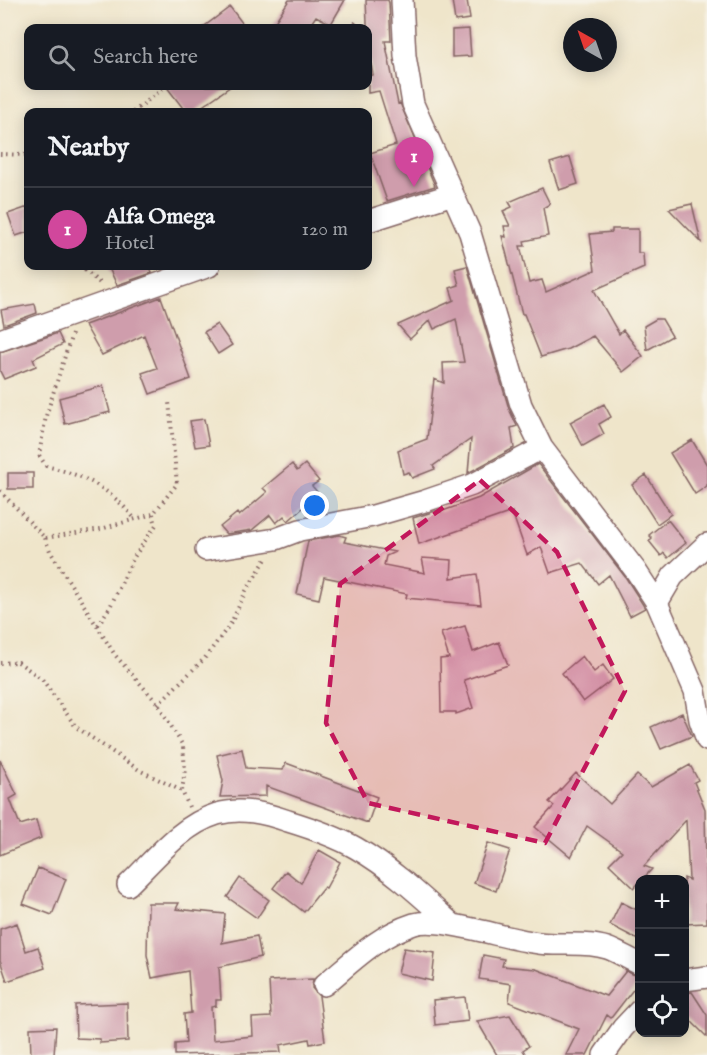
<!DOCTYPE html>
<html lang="en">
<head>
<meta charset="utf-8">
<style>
  body { margin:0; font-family:"IM FELL English",serif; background:#20242c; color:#f1f3f6 }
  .controls { position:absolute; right:18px; bottom:18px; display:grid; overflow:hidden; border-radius:12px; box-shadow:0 3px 15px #0003 }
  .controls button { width:54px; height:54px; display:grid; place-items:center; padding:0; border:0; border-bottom:2px solid #363941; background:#171b24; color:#f1f3f6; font:30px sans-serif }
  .compass { position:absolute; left:563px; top:18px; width:54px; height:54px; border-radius:50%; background:#171b24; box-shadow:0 3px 15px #0003; rotate:320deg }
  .you { position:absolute; left:315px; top:506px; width:21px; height:21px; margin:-15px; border:4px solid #fff; border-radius:50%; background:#1a73e8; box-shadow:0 0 0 9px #1a73e833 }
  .badge { display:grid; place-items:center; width:39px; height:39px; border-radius:50%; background:#b45309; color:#fff; font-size:20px; font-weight:700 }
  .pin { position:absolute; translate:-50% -50px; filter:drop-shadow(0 2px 3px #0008) }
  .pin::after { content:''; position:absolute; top:32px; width:21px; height:18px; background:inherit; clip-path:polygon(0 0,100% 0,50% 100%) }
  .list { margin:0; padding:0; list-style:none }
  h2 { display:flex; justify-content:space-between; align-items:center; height:78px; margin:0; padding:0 24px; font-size:26px }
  h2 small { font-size:20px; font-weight:400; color:#9ea1a6 }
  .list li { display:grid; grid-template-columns:39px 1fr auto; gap:18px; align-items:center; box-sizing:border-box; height:84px; padding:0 24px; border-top:2px solid #363941 }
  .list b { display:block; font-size:22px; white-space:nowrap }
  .list p { margin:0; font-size:20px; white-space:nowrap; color:#9ea1a6 }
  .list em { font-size:20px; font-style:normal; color:#9ea1a6 }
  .icon { flex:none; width:33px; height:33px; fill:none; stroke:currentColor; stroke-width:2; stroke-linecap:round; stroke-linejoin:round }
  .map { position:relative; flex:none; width:707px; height:1055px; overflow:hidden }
  .search { position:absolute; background:#171b24; box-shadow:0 3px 15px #0003; left:24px; top:24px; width:348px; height:66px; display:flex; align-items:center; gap:15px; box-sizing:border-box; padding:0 21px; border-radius:12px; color:#9ea1a6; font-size:22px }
  .panel { position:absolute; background:#171b24; box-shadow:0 3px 15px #0003; left:24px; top:108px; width:348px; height:162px; border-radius:12px }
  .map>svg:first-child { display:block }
</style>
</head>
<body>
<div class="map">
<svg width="707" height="1055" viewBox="0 0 707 1055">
  <rect width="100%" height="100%" fill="#f7f3e8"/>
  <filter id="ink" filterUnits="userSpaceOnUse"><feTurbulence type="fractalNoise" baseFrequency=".0167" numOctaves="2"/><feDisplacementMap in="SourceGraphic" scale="12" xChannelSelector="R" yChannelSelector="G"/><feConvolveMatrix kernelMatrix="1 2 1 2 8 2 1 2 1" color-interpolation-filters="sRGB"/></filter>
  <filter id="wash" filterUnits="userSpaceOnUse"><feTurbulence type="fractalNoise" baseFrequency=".008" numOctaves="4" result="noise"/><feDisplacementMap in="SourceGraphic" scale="24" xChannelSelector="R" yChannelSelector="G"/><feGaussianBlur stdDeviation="1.35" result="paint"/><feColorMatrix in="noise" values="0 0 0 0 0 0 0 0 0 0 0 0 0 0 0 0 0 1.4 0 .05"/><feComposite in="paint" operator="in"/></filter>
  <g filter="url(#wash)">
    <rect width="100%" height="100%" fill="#efe5ca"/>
    <g id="blocks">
      <path fill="#cf9dac" d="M289,0H345L331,24L316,16L308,28H271Z
        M366,0H388L389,3L391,41H385L398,104L400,103L435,186L387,201L370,153L396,145L379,91L368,93V76L373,75L368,46Z
        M452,0H467L470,19L455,21Z
        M230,7L246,28H202Z
        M469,29L471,56L452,57V30Z
        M166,86H231L194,112H186Z
        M570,157L578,184L559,190L550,163Z
        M542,188L550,204L543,208L548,236L524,241L525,246H520L529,283L542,280L546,292L595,270L590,234L612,232V229H638V253H643L644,268L594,290L619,334L623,330L643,356L623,372L593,336L568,349L541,357L524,314H522L502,236L506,237L504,226H510L503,211L512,207L509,202Z
        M692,204L701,242L669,209Z
        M28,207V232L16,236L8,214Z
        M108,266H149L152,273L117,285Z
        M467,266L509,409L517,426L511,428L514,448L468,473L471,439L433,466L435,469L412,478L409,472L403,474L398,450L427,439L434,379L444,383L443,363L464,362L456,319L434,329L430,320L410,339L398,325L454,300L450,288L459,285L455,269Z
        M161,297L191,379L150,394L142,373L157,368L144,335L102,355L85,325Z
        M35,304L37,313L4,325L1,310Z
        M656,319H662L672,336L647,350L644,326Z
        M217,324L232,345L218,354L204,332Z
        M58,333L63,344L33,359L36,366L4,379L0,371V352Z
        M103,386L110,412L65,424L59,398Z
        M604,404L611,417L599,424L604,434L583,446L570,422Z
        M204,419L209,445L195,447L190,421Z
        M692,440L707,465V486L695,494L670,453Z
        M292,464L297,471L305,464L319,481L312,486L319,494L288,521L284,516L276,523L270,515L252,530L226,534L220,527L237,513L239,516L267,492L263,488Z
        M538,464L626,578L645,608L630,616L609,575L598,584L582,563L550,573L541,547L527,555L512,512L419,544L413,518L439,510L440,512L479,498Z
        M8,473H33V489H8Z
        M646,475L671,514L657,524L632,485Z
        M668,520L686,543L668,558L664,553L661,556L649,541L652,538L649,535Z
        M339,535L346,537L344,542L395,552L386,556L384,565L425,573L422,558L452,560L451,578L477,574L481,605L406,598L407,594L324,577L319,599L297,594L308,541Z
        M465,626L473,652L499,642L508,665L464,680L473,708L456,714V712H441L440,659L449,658L441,633Z
        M582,656L594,672L603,665L613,679L583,702L562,673Z
        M682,713L692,736L661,749L651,727Z
        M242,749L246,768L283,770L286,763L377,797L368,823L266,786V796L220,797L223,781L217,755Z
        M0,760L17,795L10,799L20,825L36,820L41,838L0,855Z
        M690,765L698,780L694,782L705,809L707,923L684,924V878L689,880L686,820L644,866L652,869L634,888L609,864L622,851L587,826L571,857L535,827L554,806L549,802L576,773L610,804L637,775L651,787Z
        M488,843L510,850L496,891L474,883Z
        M319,850L340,862L326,888L324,887L304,912L273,888L286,871L301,883Z
        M38,868L66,879L52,915L23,904Z
        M240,878L269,900L257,918L227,897Z
        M621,902L639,911V940L610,925Z
        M148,903H179L176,909L225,914L222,943L257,936L261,957L219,967L221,1000H216V1006L211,1007L213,1040L253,1036L252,1018L271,1017L269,981L313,979L312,988L319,996L325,1041L310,1044L309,1039L280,1045L281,1052L175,1055V1044L186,1043L184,1014L191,1013L188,971L152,978L147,955Z
        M17,923L26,951L38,947L45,968L7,981L0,960V929Z
        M404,948L435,953L432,981L398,973Z
        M483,955L504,959L502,966L536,969L606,996L626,971L639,977V982L611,1018L607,1015L587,1055H566L579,1029L509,1002L511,984L479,979Z
        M692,992L707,1015V1037L684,1014V993Z
        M465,997L468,1021L435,1025L433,1000Z
        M127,1003L128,1041L100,1043V1039L76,1038L75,1005Z
        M510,1015L529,1046L523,1050L526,1055H497L477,1021Z
        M56,1027L54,1055H31L30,1028Z"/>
    </g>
  </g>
  <g filter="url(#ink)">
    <use href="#blocks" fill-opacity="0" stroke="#846463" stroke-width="1.5"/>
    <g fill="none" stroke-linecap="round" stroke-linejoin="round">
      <g stroke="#846463" stroke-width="24">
        <path id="street" d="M402,0L405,56L413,104L470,233L521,405L542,448L636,571L657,603L695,691L700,720L707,740
          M368,221L453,194
          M0,340L209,266
          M206,550L276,539L300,530L373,516L425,501L472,485L542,448
          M657,603L673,576L707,544
          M128,885C154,860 181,825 217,814C241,807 265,813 288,821C311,828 335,836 356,848C391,868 422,897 452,924
          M684,980L707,977
          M324,985C353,961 377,936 414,924C440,916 508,940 539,943C561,946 585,941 607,948C618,952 629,959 640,964
          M604,1055L623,1028L640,1010"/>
      </g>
      <path stroke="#846463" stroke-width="4" stroke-dasharray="1.5 4.5" stroke-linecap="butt" d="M351,28L357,21
        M133,112L167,86
        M0,154L28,155
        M80,266L102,285
        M72,334L46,416L39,455L46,466C86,476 108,487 135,519
        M0,491L45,538L101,529L153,514L177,484L169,402
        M45,538L50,551L115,655L158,704L183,746L185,769L182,791L189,807
        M98,625L110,607L134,557L156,525L153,514
        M0,663L18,662L42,679L76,727L139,770L182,791
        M158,704L205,658L231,623L246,591L266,559"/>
      <use href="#street" stroke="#fff" stroke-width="21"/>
    </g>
  </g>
  <path fill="#c2185b" fill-opacity="0.2" stroke="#c2185b" stroke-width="4.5" stroke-dasharray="12 8" stroke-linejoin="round" d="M480,480L557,552L625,691L545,843L368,803L326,723L340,584Z"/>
</svg>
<div class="controls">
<button>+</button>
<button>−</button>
<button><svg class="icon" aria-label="locate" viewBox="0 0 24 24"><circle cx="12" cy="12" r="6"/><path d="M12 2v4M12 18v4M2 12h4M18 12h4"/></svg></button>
</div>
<svg class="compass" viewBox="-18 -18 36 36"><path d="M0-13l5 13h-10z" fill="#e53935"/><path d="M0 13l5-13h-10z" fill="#9ea1a6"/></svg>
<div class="you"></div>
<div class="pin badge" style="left:414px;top:187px;background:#d1479c">1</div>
<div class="search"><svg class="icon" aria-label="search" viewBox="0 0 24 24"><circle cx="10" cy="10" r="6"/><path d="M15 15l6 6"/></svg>Search here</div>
<section class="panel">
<h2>Nearby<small></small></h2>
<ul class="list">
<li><span class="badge" style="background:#d1479c">1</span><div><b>Alfa Omega</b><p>Hotel</p></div><em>120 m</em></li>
</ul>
</section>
</div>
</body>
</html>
